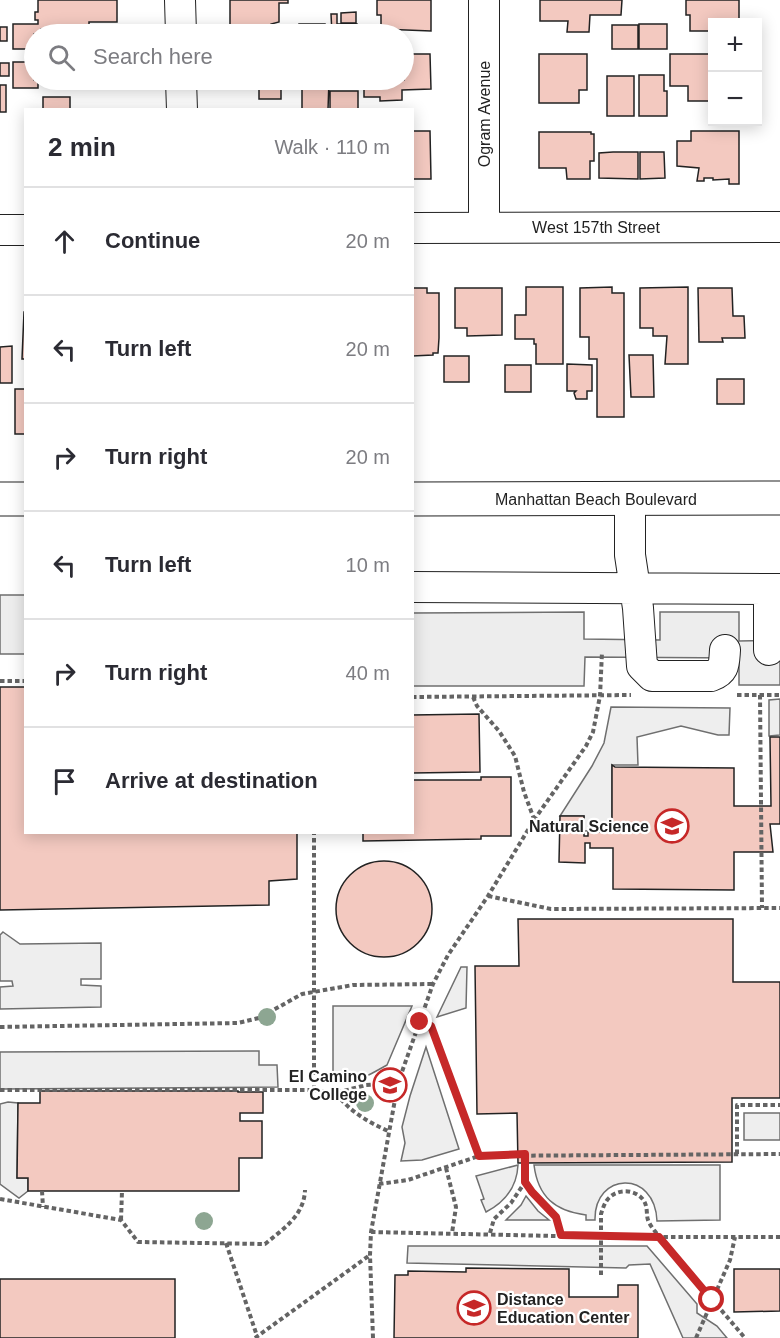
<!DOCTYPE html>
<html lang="en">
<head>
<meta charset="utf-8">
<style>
  body { margin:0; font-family:Arial,sans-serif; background:#f2f2f3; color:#2b2b33 }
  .controls { position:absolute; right:18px; top:18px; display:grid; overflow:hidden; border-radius:0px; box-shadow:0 3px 15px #0003 }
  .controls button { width:54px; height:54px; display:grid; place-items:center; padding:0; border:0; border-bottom:2px solid #e1e1e2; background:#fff; color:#2b2b33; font:30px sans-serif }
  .stop { position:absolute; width:18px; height:18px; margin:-14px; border:4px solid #c62828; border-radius:50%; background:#fff }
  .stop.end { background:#c62828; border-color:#fff; box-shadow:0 2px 6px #0008 }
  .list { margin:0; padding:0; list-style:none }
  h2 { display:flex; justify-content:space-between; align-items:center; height:78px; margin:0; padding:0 24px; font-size:26px }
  h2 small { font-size:20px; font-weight:400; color:#7c7c81 }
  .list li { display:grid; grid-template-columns:39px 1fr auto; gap:18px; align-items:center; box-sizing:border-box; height:108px; padding:0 24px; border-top:2px solid #e1e1e2 }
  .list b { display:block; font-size:22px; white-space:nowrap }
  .list em { font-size:20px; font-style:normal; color:#7c7c81 }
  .icon { flex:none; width:33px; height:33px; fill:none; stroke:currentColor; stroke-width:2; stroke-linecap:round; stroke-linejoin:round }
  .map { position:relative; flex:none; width:780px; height:1338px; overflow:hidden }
  .search { position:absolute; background:#fff; box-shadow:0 3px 15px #0003; left:24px; top:24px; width:390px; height:66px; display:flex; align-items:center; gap:15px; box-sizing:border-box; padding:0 21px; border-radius:33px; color:#7c7c81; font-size:22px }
  .panel { position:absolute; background:#fff; box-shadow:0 3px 15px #0003; left:24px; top:108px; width:390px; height:726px; border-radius:0px }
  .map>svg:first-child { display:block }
</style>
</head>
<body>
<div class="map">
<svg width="780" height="1338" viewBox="0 0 780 1338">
  <rect width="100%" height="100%" fill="#fff"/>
  <path fill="#eee" stroke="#6f6f6f" stroke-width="1.5" d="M0,595H25V654H0Z
    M780,699V735L769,736V700Z
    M611,707L730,708L729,735H718L681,726L637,737L638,765H612V830L584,831V816H560L592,766L604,743Z
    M3,932L20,944L101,943V979H81V985L101,986V1007L0,1009V987L13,986L12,981H0V935Z
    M461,967H467L466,1008L437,1017Z
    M333,1006H412L387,1065C368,1075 352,1089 333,1073Z
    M426,1047L459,1149L422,1160L401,1161L405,1143L402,1127L410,1096Z
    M259,1051V1065H277L278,1087L0,1089V1052Z
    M8,1102L18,1103L17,1178H28V1191L19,1198L0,1184V1104Z
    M780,1113V1140H744V1113Z
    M518,1165C517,1187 505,1202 486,1212L481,1200L484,1199L476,1176Z
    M534,1165H720V1220L657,1221C655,1169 594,1172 595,1220H586V1215C555,1211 538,1197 534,1165Z
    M526,1196L538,1211L549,1220H506L521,1205Z
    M408,1246H647L697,1304V1313L717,1326L727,1338H683L650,1264L629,1265L626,1268L407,1263Z"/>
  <path fill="#ededed" stroke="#6f6f6f" stroke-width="1.5" d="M584,612V639L660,640V612H739V641L780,640V685H739V658L585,657L584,686H413L412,613Z"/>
  <path fill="#f3c9c0" stroke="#222" stroke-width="1.5" d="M38,0H117V22H89V32L66,33V30L61,29V27H48V29H41V34H34V49H13V24H38V20H35V12H38Z
    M230,0H288V3H279V22L271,24V33L230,32Z
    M377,0H431V31L381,29V15H377Z
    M540,0H622L621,15H590L589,32H567L568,21H540Z
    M686,0H739V22H712V31H690V15H686Z
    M356,12V23H341V13Z
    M331,14H337V24H357V34H332Z
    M299,24H325V34H299Z
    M639,24H667V49H639Z
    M612,25H638V49H612Z
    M0,27H7V41H0Z
    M404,49H406V54H430L431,89L402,90V100L380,101V97H364V80H404Z
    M539,54H587V90H579V103H539Z
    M670,54H712L711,101H688V86H670Z
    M13,62H34V80H38V88H13Z
    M0,63H9V76H0Z
    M639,75H664V91H667V116H639Z
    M607,76H634V116H607Z
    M231,80H292L291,82H281V99H259V89H231Z
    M302,80H329L328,110H302Z
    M0,85H6V112H0Z
    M330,91H358V110H330Z
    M43,97H70V110H43Z
    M412,131H430L431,179H412Z
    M691,131H739V184H729V179L713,180V178H704V181H697L699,168L677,166V141H691Z
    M539,132H591V134H594V161H590V179H567L566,168H539Z
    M613,152H638V179L599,178V153Z
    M640,152H664L665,178L640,179Z
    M526,287H563V364H536V344H534V339H515V315H526Z
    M612,287V293H624V417H597V359H589V337H580V288Z
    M688,287V364H665L667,336H653V328H640V288Z
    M412,288H427V293H439V338L438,353H433V355L412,356Z
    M455,288H502V335L467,336V328H455Z
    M698,288H732L733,316H744L745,338H722L723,342H699Z
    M24,312H26V359H22Z
    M12,346V383H0V347Z
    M629,355H653L654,397H631Z
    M444,356H469V382H444Z
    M567,364L592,365V391H587V399H576L574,393L576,391H567Z
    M505,365H531V392H505Z
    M717,379H744V404H717Z
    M15,389H26V434H15Z
    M0,687H26V832H297V879L269,881V905L0,910Z
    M479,714L480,772L412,773V715Z
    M770,737H780V824H770L773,852H734V890L613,889V848H590V843H585V863L559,862L560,816H584V836H588V832H612V765L615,767L734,768V806H771Z
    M481,777H511V836H481V839L363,841V832H412V780H481Z
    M336 909a48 48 0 1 1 96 0a48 48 0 1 1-96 0Z
    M518,919H733V982H780V1098H732V1162L518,1163L517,1113L477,1114L475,966H519Z
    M40,1091H238V1092H263V1113H240V1121H262V1158H239V1191H28V1178H17L18,1103H40Z
    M466,1268L569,1269V1297H618V1285H638V1338H394L395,1275H408V1271L466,1272Z
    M734,1269H780V1311L734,1312Z
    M0,1279H175V1338H0Z"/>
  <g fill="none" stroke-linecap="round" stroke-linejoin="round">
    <g stroke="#222" stroke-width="32">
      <path id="minor" d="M180,0L181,34
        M181,80L182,110
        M484,227V0
        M412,228L780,227
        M0,230H26
        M630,499V555L638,608L642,666L652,676H711C725,671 724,664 725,650
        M412,587L780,589
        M769,589V650"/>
    </g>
    <g stroke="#222" stroke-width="35">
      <path id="major" d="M0,499H26
        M412,499L780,498"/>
    </g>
    <path stroke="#646464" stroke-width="4" stroke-dasharray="4.5 3" stroke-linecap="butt" d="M0,681H26
      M737,695H780
      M760,695L762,908
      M412,697L631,695
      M473,697L477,706L499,731L515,756L524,792L534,819
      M488,896L551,909L780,908
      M420,1022L431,1026L479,1156L780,1154
      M0,1027L238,1023L259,1018L302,994L353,985L433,984
      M0,1090H314L336,1093L366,1085L398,1083
      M314,1090V832
      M336,1093C349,1111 368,1122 388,1131
      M737,1154V1105H780
      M446,1168L456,1207L452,1233
      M525,1182L532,1192L556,1217L561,1235
      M379,1184L408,1180L479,1156
      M42,1191L43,1207
      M0,1199L121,1220L138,1242L265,1244C283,1229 304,1216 305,1190
      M121,1220L122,1191
      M371,1232L601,1237H780
      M490,1233L494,1219L511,1203L525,1182V1154
      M226,1243L257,1336
      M601,1275V1214C603,1208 605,1201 610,1197C620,1188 637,1190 644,1201C648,1208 646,1214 648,1220C650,1226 656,1232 659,1237L745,1338
      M255,1338L370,1255
      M373,1338L370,1255L371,1232L398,1083L433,984L448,955L488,896L534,820L586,746L593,732L600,696L602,652
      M696,1338L730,1260L735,1237"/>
    <use href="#minor" stroke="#fff" stroke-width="30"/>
    <use href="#major" stroke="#fff" stroke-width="33"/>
  </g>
  <g fill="#8da692">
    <circle cx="267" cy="1017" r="9"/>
    <circle cx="365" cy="1103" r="9"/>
    <circle cx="204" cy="1221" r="9"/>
  </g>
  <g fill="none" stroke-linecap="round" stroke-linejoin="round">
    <path stroke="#c62828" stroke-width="8" d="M420,1022L431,1026L479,1156L525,1154V1182L532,1192L556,1217L561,1235L659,1237L712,1300"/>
  </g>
  <defs>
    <g id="university-ring" transform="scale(1.725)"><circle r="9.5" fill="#fff" stroke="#c62828" stroke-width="1.5"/><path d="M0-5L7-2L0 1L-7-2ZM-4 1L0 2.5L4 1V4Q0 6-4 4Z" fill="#c62828"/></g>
  </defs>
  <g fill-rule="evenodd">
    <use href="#university-ring" x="672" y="826"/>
    <use href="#university-ring" x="390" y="1085"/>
    <use href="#university-ring" x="474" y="1308"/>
  </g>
  <g text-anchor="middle" stroke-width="4.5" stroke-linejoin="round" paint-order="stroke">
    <g font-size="16" fill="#222" stroke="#fff">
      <text transform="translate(484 114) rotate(-90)" y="6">Ogram Avenue</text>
      <text x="596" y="233">West 157th Street</text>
      <text x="596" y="505">Manhattan Beach Boulevard</text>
    </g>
    <g font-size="16" font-weight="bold" fill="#222" stroke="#fff" text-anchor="end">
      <text x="649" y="832">Natural Science</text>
      <text x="367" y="1082">El Camino<tspan x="367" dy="18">College</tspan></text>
      <text x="497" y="1305" text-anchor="start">Distance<tspan x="497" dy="18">Education Center</tspan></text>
    </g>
  </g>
</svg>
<div class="controls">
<button>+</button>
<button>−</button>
</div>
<div class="stop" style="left:712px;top:1300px"></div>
<div class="stop end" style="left:420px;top:1022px"></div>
<div class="search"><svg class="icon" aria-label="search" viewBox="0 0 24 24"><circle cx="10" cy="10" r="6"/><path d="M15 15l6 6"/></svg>Search here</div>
<section class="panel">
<h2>2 min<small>Walk · 110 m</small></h2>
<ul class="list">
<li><svg class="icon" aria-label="ahead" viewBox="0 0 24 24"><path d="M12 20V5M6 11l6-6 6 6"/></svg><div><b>Continue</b></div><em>20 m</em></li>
<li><svg class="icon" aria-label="left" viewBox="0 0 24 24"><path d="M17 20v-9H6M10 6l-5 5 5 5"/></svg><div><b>Turn left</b></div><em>20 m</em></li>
<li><svg class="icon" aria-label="right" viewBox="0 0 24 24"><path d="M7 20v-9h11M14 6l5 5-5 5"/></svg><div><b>Turn right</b></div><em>20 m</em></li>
<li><svg class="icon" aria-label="left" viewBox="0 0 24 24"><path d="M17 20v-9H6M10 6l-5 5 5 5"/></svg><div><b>Turn left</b></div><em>10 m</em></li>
<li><svg class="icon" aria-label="right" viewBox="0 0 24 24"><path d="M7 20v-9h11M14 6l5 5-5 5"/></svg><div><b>Turn right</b></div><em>40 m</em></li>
<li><svg class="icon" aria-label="arrive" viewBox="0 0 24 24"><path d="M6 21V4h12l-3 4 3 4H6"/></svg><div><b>Arrive at destination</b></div></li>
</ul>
</section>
</div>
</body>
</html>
